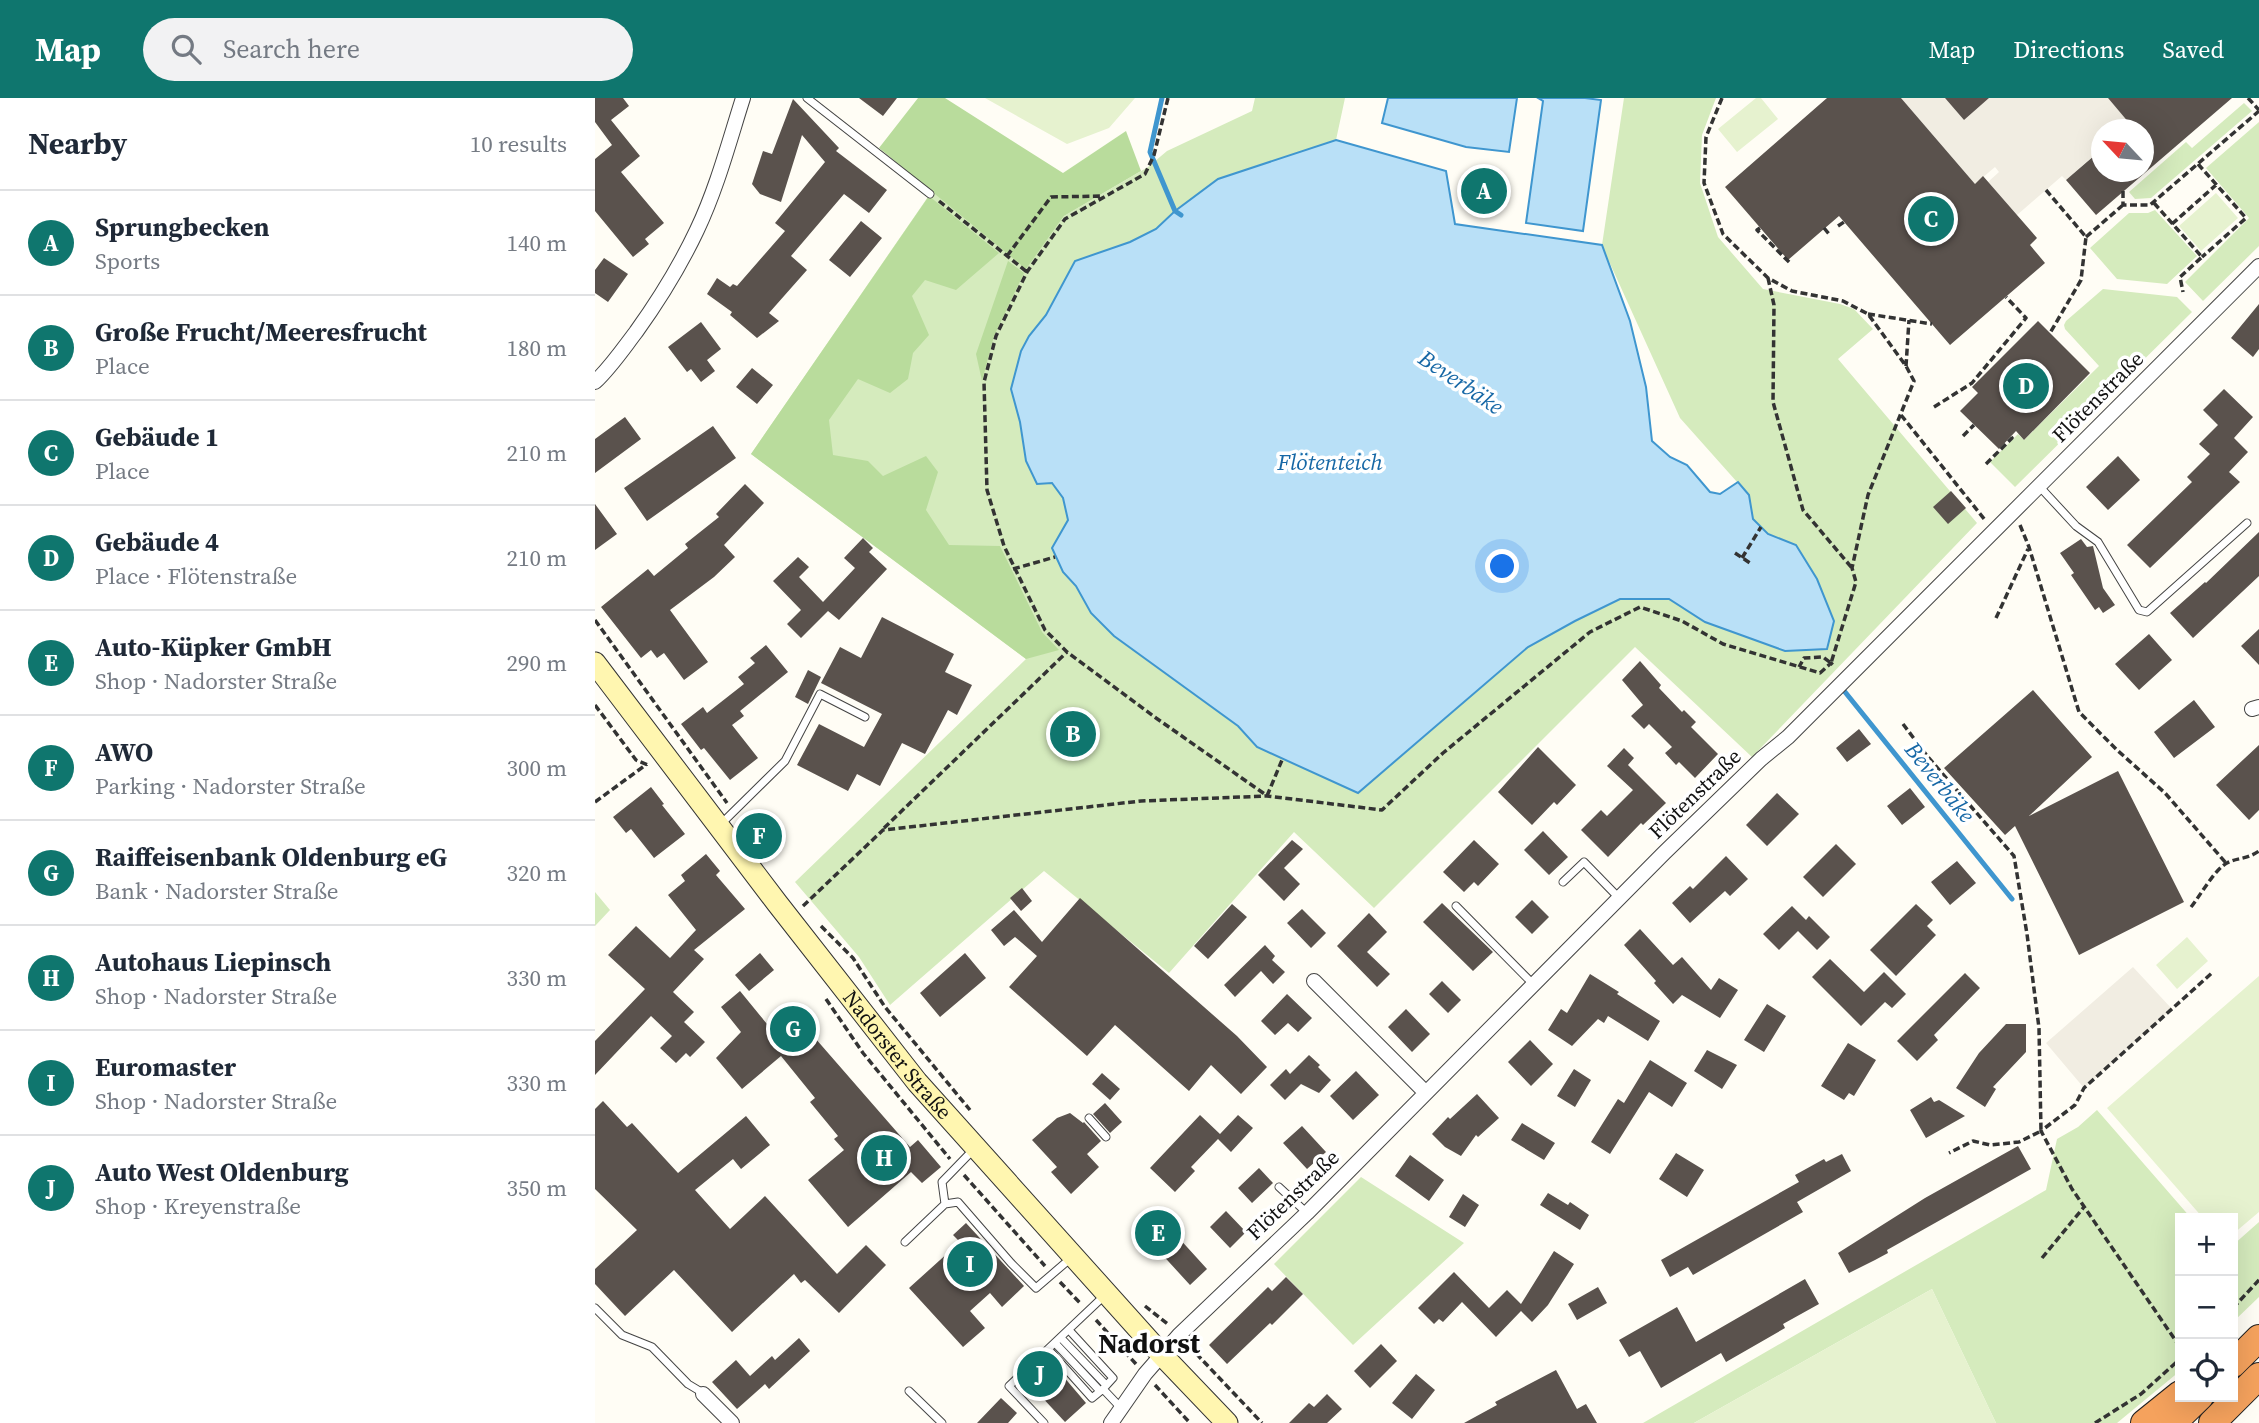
<!DOCTYPE html>
<html lang="en">
<head>
<meta charset="utf-8">
<style>
  body { margin:0; font-family:"Source Serif 4",serif; background:#f2f2f3; color:#1f2937 }
  .controls { position:absolute; right:21px; bottom:21px; display:grid; overflow:hidden; border-radius:0px; box-shadow:0 7px 28px #0002 }
  .controls button { width:63px; height:63px; display:grid; place-items:center; padding:0; border:0; border-bottom:2px solid #e0e1e3; background:#fff; color:#1f2937; font:35px sans-serif }
  .compass { position:absolute; left:1496px; top:21px; width:63px; height:63px; border-radius:50%; background:#fff; box-shadow:0 7px 28px #0002; rotate:296deg }
  .you { position:absolute; left:908px; top:469px; width:24px; height:24px; margin:-18px; border:5px solid #fff; border-radius:50%; background:#1a73e8; box-shadow:0 0 0 10px #1a73e833 }
  .badge { display:grid; place-items:center; width:46px; height:46px; border-radius:50%; background:#0f766e; color:#fff; font-size:23px; font-weight:700 }
  .pin { position:absolute; translate:-50% -50%; border:4px solid #fff; box-shadow:0 2px 7px #0006 }
  .list { margin:0; padding:0; list-style:none }
  h2 { display:flex; justify-content:space-between; align-items:center; height:91px; margin:0; padding:0 28px; font-size:30px }
  h2 small { font-size:23px; font-weight:400; color:#747a83 }
  .list li { display:grid; grid-template-columns:46px 1fr auto; gap:21px; align-items:center; box-sizing:border-box; height:105px; padding:0 28px; border-top:2px solid #e0e1e3 }
  .list b { display:block; font-size:26px; white-space:nowrap }
  .list p { margin:0; font-size:23px; white-space:nowrap; color:#747a83 }
  .list em { font-size:23px; font-style:normal; color:#747a83 }
  .icon { flex:none; width:38px; height:38px; fill:none; stroke:currentColor; stroke-width:2; stroke-linecap:round; stroke-linejoin:round }
  .map { position:relative; flex:none; width:1664px; height:1325px; overflow:hidden }
  header { display:flex; align-items:center; gap:42px; box-sizing:border-box; height:98px; padding:0 35px; background:#0f766e; color:#fff }
  header strong { font-size:33px }
  nav { display:flex; gap:38px; margin-inline-start:auto; font-size:24px }
  .search { width:490px; height:63px; background:#f2f2f3; display:flex; align-items:center; gap:18px; box-sizing:border-box; padding:0 24px; border-radius:38px; color:#747a83; font-size:26px }
  main { display:flex }
  aside { flex:1; background:#fff }
  .map>svg:first-child { display:block }
</style>
</head>
<body>
<header>
<strong>Map</strong>
<div class="search"><svg class="icon" aria-label="search" viewBox="0 0 24 24"><circle cx="10" cy="10" r="6"/><path d="M15 15l6 6"/></svg>Search here</div>
<nav><a>Map</a><a>Directions</a><a>Saved</a></nav>
</header>
<main>
<aside>
<h2>Nearby<small>10 results</small></h2>
<ul class="list">
<li><span class="badge">A</span><div><b>Sprungbecken</b><p>Sports</p></div><em>140 m</em></li>
<li><span class="badge">B</span><div><b>Große Frucht/Meeresfrucht</b><p>Place</p></div><em>180 m</em></li>
<li><span class="badge">C</span><div><b>Gebäude 1</b><p>Place</p></div><em>210 m</em></li>
<li><span class="badge">D</span><div><b>Gebäude 4</b><p>Place · Flötenstraße</p></div><em>210 m</em></li>
<li><span class="badge">E</span><div><b>Auto-Küpker GmbH</b><p>Shop · Nadorster Straße</p></div><em>290 m</em></li>
<li><span class="badge">F</span><div><b>AWO</b><p>Parking · Nadorster Straße</p></div><em>300 m</em></li>
<li><span class="badge">G</span><div><b>Raiffeisenbank Oldenburg eG</b><p>Bank · Nadorster Straße</p></div><em>320 m</em></li>
<li><span class="badge">H</span><div><b>Autohaus Liepinsch</b><p>Shop · Nadorster Straße</p></div><em>330 m</em></li>
<li><span class="badge">I</span><div><b>Euromaster</b><p>Shop · Nadorster Straße</p></div><em>330 m</em></li>
<li><span class="badge">J</span><div><b>Auto West Oldenburg</b><p>Shop · Kreyenstraße</p></div><em>350 m</em></li>
</ul>
</aside>
<div class="map">
<svg width="1664" height="1325" viewBox="0 0 1664 1325">
  <rect width="100%" height="100%" fill="#fffdf5"/>
  <path fill="#d5ebbd" fill-rule="evenodd" d="M660,0H750L741,42L851,73L859,126L1007,147L1029,0H1121L1107,37L1105,85L1123,139L1168,191L1245,206L1259,211L1278,231L1243,261L1382,425L1157,659L1040,549L779,810L699,734L574,875L449,773L295,907L264,859L200,784L431,561L156,356L337,93L431,170L469,118L553,69L572,53L657,13ZM1013,161L1085,320L1142,384L1125,396L1115,394L1092,367L1075,359L1057,343L1051,289L1035,223Z
    M1649,5L1657,13L1556,100L1540,101L1534,94L1591,44L1597,50Z
    M1664,24V148L1608,203L1590,184L1654,120L1611,70Z
    M1560,112L1602,158L1572,186L1522,181L1495,150L1534,115H1553Z
    M1508,191L1582,199L1597,214L1420,389L1395,364L1423,336L1429,342L1504,268L1470,231L1469,227L1471,223Z
    M0,794L15,812L0,828Z
    M1502,1012L1596,1120H1585V1273L1522,1325H1401L1337,1191L1099,1325H1048L1451,1092L1462,1041L1483,1029Z
    M766,1079L869,1145L758,1247L679,1166Z
    M1664,1124V1199L1638,1224V1147Z"/>
  <path fill="#b9dc9c" d="M323,0H350L468,75L531,33L546,73L469,118L431,171L284,50Z
    M334,98L404,155L361,192L330,182L317,198L334,237L318,255L313,281L295,295L263,281L234,322L238,357L273,363L288,378L331,358L343,374L331,412L354,447L405,448L447,534L464,552L431,561L156,356Z
    M413,163L429,175L399,238L387,283L381,256Z"/>
  <path fill="#e6f2cf" d="M390,0H540L514,30L472,46Z
    M1161,0H1166L1183,21L1142,54L1123,31Z
    M1621,95L1643,120L1606,153L1584,128Z
    M1592,839L1613,863L1582,891L1561,867Z
    M1664,878V1114L1638,1136V1120H1608L1512,1010Z
    M1337,1191L1401,1325H1099Z"/>
  <path fill="#f1ede2" d="M1306,0H1350L1369,22L1394,0H1513L1535,26L1529,31L1506,32V51L1471,82L1467,78L1422,117L1393,84L1404,74L1400,69L1380,86Z
    M1538,869L1577,911L1489,990L1451,945Z"/>
  <path fill="#b9e0f7" stroke="#3f96cf" stroke-width="2" d="M793,0H922L914,54L871,49L787,25Z
    M943,0H990L1006,2L988,133L931,125L948,3Z
    M741,42L851,73L860,126L1007,147L1035,223L1051,289L1057,343L1075,359L1092,367L1115,394L1125,396L1143,384L1154,397L1158,421L1173,436L1201,447L1222,481L1239,523L1232,551L1190,553L1110,524L1074,501H1025L980,523L933,549L763,695L662,649L643,628L519,538L496,515L481,488L468,474L457,450L473,422L468,400L457,385L442,386L431,363L425,324L416,291L426,253L434,238L451,217L480,163L535,144L561,131L580,113L623,81Z
    M874,73L910,79L905,112L869,107Z"/>
  <g fill="none" stroke-linecap="round" stroke-linejoin="round">
    <path stroke="#3f96cf" stroke-width="5" d="M567,0L555,54L580,113L586,117
      M1246,589L1417,801"/>
  </g>
  <path fill="#5a524d" d="M0,0H28L34,8L16,22L45,58L26,74L69,125L50,141L54,146L38,159L0,113V61L17,47L0,24Z
    M264,0H302L288,18Z
    M1232,0H1306L1380,86L1388,78L1442,140L1435,147L1450,165L1355,247L1244,118L1193,162L1130,89Z
    M1350,0H1394L1369,22Z
    M1513,0H1637L1501,117L1471,82L1507,51V74H1549V32H1540Z
    M198,1L244,50L241,53L292,92L274,115L249,96L196,158L212,172L174,215L184,223L162,240L135,217L137,214L112,196L122,180L135,189L138,186L142,188L190,133L180,125L230,64L207,37L186,104L165,96L157,86L168,53L177,56Z
    M266,123L287,140L255,179L234,162Z
    M9,160L33,176L13,204L0,195V172Z
    M1664,206V251L1658,259L1636,240Z
    M1443,223L1495,275L1429,342L1421,333L1404,351L1365,313L1383,295L1377,289Z
    M106,224L126,251L112,262L120,273L106,284L96,271L92,274L73,249Z
    M157,270L178,287L162,306L141,289Z
    M1629,291L1658,319L1639,340L1653,354L1634,374L1645,384L1555,470L1532,447L1597,384L1592,379L1615,356L1604,346L1623,327L1608,312Z
    M30,319L46,341L0,375V341Z
    M118,328L141,360L52,423L29,390Z
    M1523,358L1545,382L1513,412L1491,389Z
    M150,386L169,405L129,447L140,459L119,479L75,512L113,564L89,582L69,555L62,560L56,552L46,560L6,509L53,471L59,478L93,450L90,446L124,419L121,416Z
    M1356,393L1371,410L1353,426L1338,409Z
    M0,406L22,436L0,452Z
    M1664,434V478L1598,540L1575,515L1610,484L1611,485Z
    M268,440L278,450L274,454L292,471L244,522L233,513L206,540L192,526L206,512L178,483L203,459L214,469L204,479L228,504L260,470L249,460Z
    M1486,441L1492,449L1498,448L1508,490L1520,507L1508,515L1504,509L1500,512L1476,477L1479,475L1465,455Z
    M287,519L359,556L350,574L377,587L362,617L353,612L330,656L307,645L285,688L262,676L253,693L202,667L224,626L269,649L287,616L226,585L245,549L266,560Z
    M1664,531V567L1646,548Z
    M1554,536L1577,562L1544,592L1520,566Z
    M171,547L193,574L145,613L149,618L137,627L163,660L135,682L109,650L106,652L86,626L108,609L112,615L149,586L143,579L160,565L155,560Z
    M1045,563L1066,587L1064,590L1087,614L1089,612L1101,624L1096,629L1123,656L1100,680L1084,664L1081,667L1070,655L1077,649L1054,626L1049,631L1036,618L1048,607L1027,582Z
    M213,572L226,579L213,606L200,599Z
    M1438,592L1497,659L1434,718L1523,673L1589,804L1484,857L1420,728L1410,737L1349,670Z
    M1599,602L1620,629L1579,660L1559,634Z
    M1264,631L1276,646L1252,664L1241,650Z
    M1664,647V712L1654,722L1621,687Z
    M943,649L981,687L962,707L959,704L937,727L903,694Z
    M1029,650L1039,660L1033,667L1071,705L1048,727L1046,725L1013,759L986,732L1006,712L1012,718L1038,692L1012,668Z
    M56,689L69,706L67,707L90,736L59,760L36,731L31,735L18,719Z
    M1315,690L1330,709L1307,727L1292,708Z
    M1182,695L1204,716L1172,748L1151,727Z
    M948,733L973,759L954,777L929,752Z
    M697,742L708,751L689,770L705,786L689,803L663,777Z
    M879,742L904,766L883,788L879,784L869,794L848,774Z
    M1241,746L1261,766L1228,799L1208,779Z
    M111,756L125,773L121,777L150,811L99,852L109,861L78,894L99,914L89,924L110,944L95,959L91,955L81,965L65,950L77,938L56,918L0,977V943L50,891L13,857L41,828L75,860L101,832L73,797L90,783L86,777Z
    M1131,758L1153,781L1135,798L1130,793L1095,825L1077,805L1095,788L1098,791Z
    M1362,763L1381,785L1355,807L1336,784Z
    M427,790L437,803L426,813L415,800Z
    M485,800L642,938L672,969L646,996L616,967L594,993L520,927L492,958L414,889L442,858L420,839L409,848L396,832L419,812L447,844Z
    M937,802L954,819L937,836L920,819Z
    M847,805L898,854L878,873L828,824Z
    M637,806L652,819L613,861L599,848Z
    M1321,806L1338,822L1332,828L1341,837L1301,878L1275,852Z
    M1197,808L1211,822L1214,818L1235,839L1222,852L1203,833L1184,852L1168,836Z
    M707,811L731,835L716,850L692,825Z
    M774,815L792,834L772,854L795,876L782,889L742,848Z
    M1045,831L1078,867L1087,859L1116,892L1124,880L1143,892L1125,920L1087,897L1078,906L1059,885L1061,883L1029,847Z
    M670,847L680,858L677,862L690,874L678,886L666,873L640,899L629,887Z
    M165,855L179,872L154,893L140,877Z
    M370,855L391,880L345,919L325,895Z
    M1235,861L1269,894L1289,874L1311,896L1297,910L1290,904L1266,928L1217,879Z
    M1370,875L1385,890L1339,937L1343,942L1322,963L1302,943Z
    M995,876L1024,894L1022,896L1065,923L1053,943L1013,918L1009,925L1003,921L977,948L953,932L966,911L972,915Z
    M847,883L866,902L853,915L834,896Z
    M145,893L172,926L193,909L315,1049L323,1042L346,1069L327,1085L316,1074L253,1129L213,1082L249,1052L239,1041L243,1038L215,1004L220,1000L186,958L147,991L121,960L146,934L126,909Z
    M692,896L717,920L703,934L693,925L680,937L666,923Z
    M1172,906L1191,918L1169,954L1149,942Z
    M811,911L835,936L817,954L793,929Z
    M1411,926H1431V954L1398,989L1401,991L1390,1009L1361,990L1384,955Z
    M935,942L958,966L936,988L913,964Z
    M1253,945L1281,962L1259,998L1254,995L1249,1002L1226,988Z
    M1112,952L1142,967L1127,991L1099,973Z
    M714,957L725,967L723,969L736,982L724,995L706,986L690,1002L675,987L691,971L695,976Z
    M1055,962L1092,985L1077,1009L1054,994L1015,1056L996,1044L1023,1001L1029,1005Z
    M979,971L996,982L980,1009L962,998Z
    M761,973L784,997L758,1022L735,998Z
    M507,975L525,991L515,1002L497,986Z
    M882,996L904,1020L883,1039L881,1037L866,1058L850,1049L837,1036L853,1019L855,1021Z
    M1336,999L1339,1004L1344,1002L1370,1018L1331,1040L1315,1012Z
    M8,1003L32,1029L37,1025L83,1075L151,1018L175,1047L146,1071L138,1061L100,1092L135,1131L170,1098L242,1176L271,1147L291,1167L244,1215L210,1182L206,1185L199,1176L137,1234L79,1172L30,1218L0,1186V1171L42,1132L0,1091V1011Z
    M510,1005L527,1024L515,1035L498,1016Z
    M475,1015L488,1025L489,1024L506,1043L492,1056L504,1069L476,1096L456,1074L462,1069L437,1042L462,1020Z
    M605,1017L625,1036L643,1017L658,1030L636,1054L623,1041L596,1069L600,1073L580,1094L555,1070Z
    M927,1025L960,1045L949,1062L916,1042Z
    M707,1028L731,1054L712,1071L688,1045Z
    M1423,1048L1436,1071L1292,1152L1293,1155L1280,1162L1254,1175L1243,1155L1330,1100Z
    M1081,1055L1109,1072L1092,1099L1064,1081Z
    M1247,1056L1256,1073L1202,1104L1208,1114L1098,1177L1093,1169L1075,1179L1066,1162L1204,1084L1200,1077L1229,1061L1231,1064Z
    M815,1057L849,1082L834,1103L800,1078Z
    M664,1070L678,1085L657,1105L643,1090Z
    M953,1095L973,1107L975,1104L994,1117L985,1132L945,1107Z
    M868,1096L884,1107L870,1129L854,1119Z
    M567,1110L589,1133L582,1138L612,1171L595,1187L563,1152L557,1157L538,1137Z
    M631,1113L651,1134L635,1150L615,1129Z
    M371,1125L429,1188L407,1209L395,1195L375,1213L390,1230L368,1249L314,1190L365,1144L358,1137Z
    M959,1153L979,1166L953,1207L937,1224L926,1213L901,1239L867,1204L848,1224L844,1221L839,1226L823,1210L859,1174L894,1210L912,1192L926,1206Z
    M691,1179L708,1196L677,1227L675,1225L632,1266L614,1247L673,1189L677,1193Z
    M1210,1181L1224,1206L1188,1226L1190,1230L1131,1264L1126,1255L1066,1290L1045,1253L1034,1259L1024,1242L1082,1209L1101,1244Z
    M1003,1189L1012,1205L982,1222L973,1206Z
    M204,1240L215,1253L174,1291L170,1286L142,1311L117,1284L141,1262L155,1278L177,1258L180,1262Z
    M786,1246L802,1263L775,1290L759,1273Z
    M451,1261L461,1272L462,1271L491,1305L470,1324L430,1281Z
    M961,1272L982,1311L991,1306L1002,1325H869L902,1307L900,1304Z
    M821,1276L840,1292L817,1321L797,1305Z
    M732,1296L747,1311L732,1325H694L714,1305L719,1309Z
    M406,1300L422,1315L413,1325H382Z"/>
  <g fill="none" stroke-linecap="round" stroke-linejoin="round">
    <g stroke="#444" stroke-width="9">
      <path id="lane" d="M212,0L335,96
        M1444,388L1481,428L1503,444L1544,512L1552,514L1652,425
        M125,727L190,663L225,596L270,619
        M968,784L989,764L1024,800
        M861,808L938,886
        M494,1020L511,1039
        M684,1089L712,1115
        M350,1106L363,1104L416,1165L441,1190L476,1160
        M310,1144L350,1106L347,1084L380,1050
        M0,1210L27,1237L57,1249L93,1286L108,1295
        M474,1232L518,1280L508,1291
        M466,1240L511,1287
        M460,1245L505,1293
        M454,1252L497,1300L508,1291L526,1310
        M314,1293L347,1325
        M449,1325L414,1288L509,1198"/>
    </g>
    <g stroke="#444" stroke-width="16">
      <path id="street" d="M0,284C16,269 28,251 41,234C64,202 85,168 102,132C122,90 134,44 148,0
        M1657,611L1664,609
        M719,883L831,995
        M108,1296L137,1325
        M516,1325L550,1276L584,1237L712,1115L1069,755L1166,661L1193,639L1664,168"/>
    </g>
    <g stroke="#333" stroke-width="23">
      <g id="secondary">
        <path id="s1" d="M0,565L182,805L322,984L566,1256L632,1325"/>
      </g>
    </g>
    <g stroke="#222" stroke-width="28">
      <path id="highway" d="M1638,1266L1664,1240
        M1549,1325L1585,1296
        M1578,1325L1605,1299
        M1617,1325L1664,1278"/>
    </g>
    <path stroke="#333" stroke-width="3.5" stroke-dasharray="7 3.5" stroke-linecap="butt" d="M573,0L559,57L550,76L470,121L432,174L401,238L389,284L392,392L409,448L450,532L472,554L561,620L671,697
      M1127,0L1111,39L1109,85L1128,136L1173,180L1197,193L1248,203L1273,216L1311,268L1319,283L1273,397L1257,470L1261,484L1236,565L1228,559L1209,560L1204,569
      M1653,0L1664,12
      M1603,66L1651,120L1607,159
      M1451,92L1491,139L1486,182L1455,235
      M1528,93V107H1555L1664,13
      M344,103L432,174
      M1559,105L1607,159L1585,179L1588,194
      M1577,126L1621,87
      M1243,128L1249,124
      M1165,130L1162,132L1196,166
      M1229,130L1234,136
      M1491,139L1528,107
      M412,158L456,99L507,98
      M1173,180L1179,207L1178,304L1208,412L1257,470
      M1273,216L1337,226
      M1311,268L1314,222
      M1339,309L1377,285L1431,220L1411,199
      M1306,317L1390,422
      M1368,338L1379,327
      M1391,366L1417,340L1416,339
      M1425,427L1434,449L1484,614L1522,652L1570,695L1631,765
      M1140,455L1155,465
      M1147,460L1166,429
      M418,471L460,459
      M1401,520L1433,451
      M0,522L132,705
      M0,607L41,662L53,667
      M1308,626L1333,659L1419,758L1432,836L1444,930L1446,1033L1424,1044L1395,1047L1378,1043L1354,1055
      M672,698L687,662
      M0,704L52,666
      M289,730L472,554
      M208,808L288,732L546,703L672,698L787,712L848,655L995,534L1045,509L1087,523L1128,546L1225,575L1236,565L1240,569
      M1596,809C1605,798 1620,771 1632,765C1644,759 1651,762 1664,753
      M226,828L258,860L290,909L375,1012
      M231,901L268,955L355,1061
      M369,1077L450,1168
      M1447,1160L1489,1109
      M465,1184L486,1206
      M550,1208L574,1227
      M1638,1210L1664,1182
      M501,1222L541,1266
      M594,1248L667,1325
      M1585,1249L1477,1091L1446,1033L1480,1007L1489,990L1618,874
      M560,1287L595,1325
      M1500,1325L1546,1296L1585,1261"/>
    <use href="#lane" stroke="#fff" stroke-width="7"/>
    <use href="#street" stroke="#fff" stroke-width="14"/>
    <use href="#secondary" stroke="#fff6b0" stroke-width="21"/>
    <use href="#highway" stroke="#f5a25d" stroke-width="26"/>
  </g>
  <g text-anchor="middle" stroke-width="7" stroke-linejoin="round" paint-order="stroke">
    <g font-size="21" fill="#111" stroke="#fff">
      <text transform="translate(1503 299) rotate(-45)" y="7">Flötenstraße</text>
      <text transform="translate(1100 696) rotate(-44)" y="7">Flötenstraße</text>
      <text dy="7" stroke="none"><textPath href="#s1" startOffset="495">Nadorster Straße</textPath></text>
      <text transform="translate(698 1097) rotate(-44)" y="7">Flötenstraße</text>
    </g>
    <g font-size="23" font-style="italic" fill="#1768a6" stroke="#fff">
      <text transform="translate(866 284) rotate(34)" y="8">Beverbäke</text>
      <text x="735" y="372">Flötenteich</text>
      <text transform="translate(1345 684) rotate(51)" y="8">Beverbäke</text>
    </g>
    <g font-size="28" font-weight="bold" fill="#111" stroke="#fff">
      <text x="554" y="1255">Nadorst</text>
    </g>
  </g>
</svg>
<div class="controls">
<button>+</button>
<button>−</button>
<button><svg class="icon" aria-label="locate" viewBox="0 0 24 24"><circle cx="12" cy="12" r="6"/><path d="M12 2v4M12 18v4M2 12h4M18 12h4"/></svg></button>
</div>
<svg class="compass" viewBox="-18 -18 36 36"><path d="M0-13l5 13h-10z" fill="#e53935"/><path d="M0 13l5-13h-10z" fill="#747a83"/></svg>
<div class="you"></div>
<div class="pin badge" style="left:889px;top:93px">A</div>
<div class="pin badge" style="left:478px;top:636px">B</div>
<div class="pin badge" style="left:1336px;top:121px">C</div>
<div class="pin badge" style="left:1431px;top:288px">D</div>
<div class="pin badge" style="left:563px;top:1135px">E</div>
<div class="pin badge" style="left:164px;top:738px">F</div>
<div class="pin badge" style="left:198px;top:931px">G</div>
<div class="pin badge" style="left:289px;top:1060px">H</div>
<div class="pin badge" style="left:375px;top:1166px">I</div>
<div class="pin badge" style="left:445px;top:1276px">J</div>
</div>
</main>
</body>
</html>
